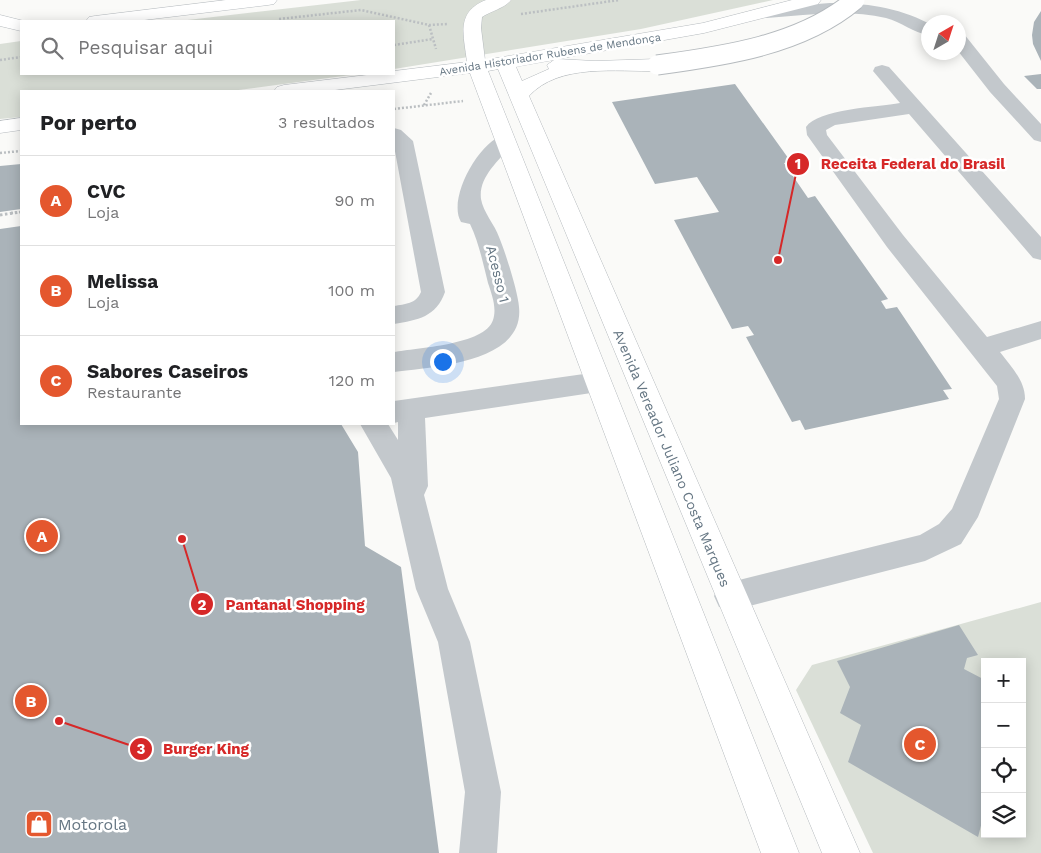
<!DOCTYPE html>
<html lang="pt">
<head>
<meta charset="utf-8">
<style>
  body { margin:0; font-family:"Work Sans",sans-serif; background:#f2f2f2; color:#202124 }
  .controls { position:absolute; right:15px; bottom:15px; display:grid; overflow:hidden; border-radius:0px; box-shadow:0 2px 12px #0003 }
  .controls button { width:45px; height:45px; display:grid; place-items:center; padding:0; border:0; border-bottom:1px solid #e0e0e0; background:#fff; color:#202124; font:25px sans-serif }
  .compass { position:absolute; left:921px; top:15px; width:45px; height:45px; border-radius:50%; background:#fff; box-shadow:0 2px 12px #0003; rotate:39deg }
  .you { position:absolute; left:442px; top:361px; width:18px; height:18px; margin:-12px; border:4px solid #fff; border-radius:50%; background:#1a73e8; box-shadow:0 0 0 8px #1a73e833 }
  .badge { display:grid; place-items:center; width:32px; height:32px; border-radius:50%; background:#e4572e; color:#fff; font-size:16px; font-weight:700 }
  .pin { position:absolute; translate:-50% -50%; border:2px solid #fff; box-shadow:0 1px 5px #0006 }
  .list { margin:0; padding:0; list-style:none }
  h2 { display:flex; justify-content:space-between; align-items:center; height:65px; margin:0; padding:0 20px; font-size:21px }
  h2 small { font-size:16px; font-weight:400; color:#757577 }
  .list li { display:grid; grid-template-columns:32px 1fr auto; gap:15px; align-items:center; box-sizing:border-box; height:90px; padding:0 20px; border-top:1px solid #e0e0e0 }
  .list b { display:block; font-size:19px; white-space:nowrap }
  .list p { margin:0; font-size:16px; white-space:nowrap; color:#757577 }
  .list em { font-size:16px; font-style:normal; color:#757577 }
  .icon { flex:none; width:28px; height:28px; fill:none; stroke:currentColor; stroke-width:2; stroke-linecap:round; stroke-linejoin:round }
  .map { position:relative; flex:none; width:1041px; height:853px; overflow:hidden }
  .search { position:absolute; background:#fff; box-shadow:0 2px 12px #0003; left:20px; top:20px; width:375px; height:55px; display:flex; align-items:center; gap:12px; box-sizing:border-box; padding:0 18px; border-radius:0px; color:#757577; font-size:19px }
  .panel { position:absolute; background:#fff; box-shadow:0 2px 12px #0003; left:20px; top:90px; width:375px; height:335px; border-radius:0px }
  .map>svg:first-child { display:block }
</style>
</head>
<body>
<div class="map">
<svg width="1041" height="853" viewBox="0 0 1041 853">
  <rect width="100%" height="100%" fill="#fafaf8"/>
  <path fill="#dadfd7" fill-rule="evenodd" d="M361,0H773L641,29L394,69V21H179Z
    M21,41V74H358L231,91H21V117L0,119V44Z
    M1041,602V853H873L796,690L812,665ZM985,662H1022V834H985Z"/>
  <path fill="#aab3b9" d="M1041,11V61L1033,44L1032,35L1034,22Z
    M1041,74V89H1037L1024,76Z
    M735,84L791,162L784,163L808,198L815,196L888,299L881,301L886,309L897,307L952,389L943,390L949,399L805,430L800,420L792,422L746,337L754,335L748,326L732,329L674,220L719,212L697,177L655,184L612,102Z
    M21,164V209L0,212V166Z
    M21,226V424H341L358,452L365,546L401,567L439,853H0V229Z
    M959,625L978,655L967,658L964,669L985,680V810L978,837L848,762L861,725L840,713L850,687L837,661Z"/>
  <g fill="none" stroke-linecap="round" stroke-linejoin="round">
    <g stroke="#b5babe" stroke-width="1">
      <path id="major" d="M226,0H277L274,4L268,5L136,21H86L89,17L95,16Z
        M486,0H511C505,8 491,11 482,17L481,28L485,60L703,23L792,0H821L818,4L704,33L557,59L595,61L657,59L664,61L666,65L664,69L657,71C617,72 559,63 529,96L860,853H822L498,69L488,71L799,853H761L470,73L327,91H274L277,87L284,85L375,74H394V71L467,62C464,36 455,12 486,0ZM554,60L547,65L549,69L522,81L516,67Z
        M0,15L24,21H21V31L0,26Z
        M21,118V130L0,133V121Z"/>
    </g>
    <path stroke="#bbbfc2" stroke-width="2.5" stroke-dasharray="2 2" stroke-linecap="butt" d="M521,14L619,0
      M279,19L361,10L429,25L448,24
      M429,25L436,49
      M394,45L433,39
      M0,60L21,57
      M424,105L431,93
      M394,109L463,101
      M0,153L21,151
      M11,213L21,212"/>
    <path stroke="#bbbfc2" stroke-width="3" stroke-dasharray="2.5 2.5" stroke-linecap="butt" d="M0,215L20,212"/>
    <path fill="#c3c8cc" fill-rule="evenodd" d="M830,3C865,3 897,7 928,23V35C914,33 901,22 886,18C847,9 806,15 767,18L761,17L758,13L761,9L767,8Z
      M958,33L964,34L1004,84L1041,124V142L1034,140L990,92L958,51Z
      M882,65L889,67L1041,237V260L1033,258L909,114L835,125L826,130L827,135L903,235L987,337L1041,321V339L1000,352C1011,367 1025,380 1025,399L978,517L961,544L925,561L730,611L719,607L714,596L719,585L920,535L939,524L952,509L999,399L997,386L887,247L807,135L806,127C818,109 878,107 900,103L873,71L875,67Z
      M394,128L401,130L413,141L445,292C436,317 418,320 394,324V306C405,304 416,304 421,292L394,146Z
      M504,135L511,137L514,141C503,158 478,175 481,199C483,212 495,225 499,237C505,251 518,292 519,307C525,363 432,367 394,372V352C416,348 485,345 493,320C497,308 492,295 488,283C483,263 479,243 470,224L461,222C447,199 479,141 504,135Z
      M598,372L607,375L611,382L607,389L598,392L425,418L428,486L424,495L448,589L470,642L501,792L497,853H459L465,792L438,642L416,589L391,478L360,424H388L398,440V422L394,423V401Z"/>
    <use href="#major" fill="#fff" fill-rule="evenodd"/>
    <g stroke="#b5babe" stroke-width="21" stroke-linecap="butt">
      <path id="major-bridge" d="M657,65C724,56 802,45 855,0"/>
    </g>
    <use href="#major-bridge" stroke="#fff" stroke-width="19"/>
  </g>
  <defs>
    <g id="shop-square" transform="scale(1.4375)"><rect x="-9" y="-9" width="18" height="18" rx="4" fill="#e4572e" stroke="#fff"/><path d="M-5-2.5h2.3a2.7 3.5 0 0 1 5.4 0H5L5.5 6h-11ZM-1.5-2.5h3a1.5 2.3 0 0 0-3 0Z" fill="#fff"/></g>
  </defs>
  <g fill-rule="evenodd">
    <use href="#shop-square" x="39" y="824"/>
  </g>
  <g text-anchor="middle" stroke-width="5" stroke-linejoin="round" paint-order="stroke">
    <g font-size="11" fill="#657683" stroke="#fff">
      <text transform="translate(550 54) rotate(-9)" y="4">Avenida Historiador Rubens de Mendonça</text>
    </g>
    <g font-size="14" fill="#657683" stroke="#fff">
      <text transform="translate(498 274) rotate(76)" y="5">Acesso 1</text>
      <text transform="translate(672 458) rotate(67)" y="5">Avenida Vereador Juliano Costa Marques</text>
    </g>
    <g font-size="16" fill="#657683" stroke="#fff" text-anchor="start">
      <text x="58" y="830">Motorola</text>
    </g>
  </g>
  <path fill="none" stroke="#d62828" stroke-width="2" d="M778 260L798 164M182 539L202 604M59 721L141 749"/>
  <g fill="#d62828" stroke="#fff" stroke-width="2">
    <circle cx="778" cy="260" r="5"/>
    <circle cx="182" cy="539" r="5"/>
    <circle cx="59" cy="721" r="5"/>
    <circle cx="798" cy="164" r="12"/>
    <circle cx="202" cy="604" r="12"/>
    <circle cx="141" cy="749" r="12"/>
  </g>
  <g font-size="15" text-anchor="middle" font-weight="bold" fill="#fff">
    <text x="798" y="169">1</text>
    <text x="202" y="610">2</text>
    <text x="141" y="754">3</text>
  </g>
  <g font-size="15" text-anchor="middle" font-weight="bold" fill="#d62828" stroke="#fff" stroke-width="5" stroke-linejoin="round" paint-order="stroke">
    <text x="913" y="169">Receita Federal do Brasil</text>
    <text x="295" y="610">Pantanal Shopping</text>
    <text x="206" y="754">Burger King</text>
  </g>
</svg>
<div class="controls">
<button>+</button>
<button>−</button>
<button><svg class="icon" aria-label="locate" viewBox="0 0 24 24"><circle cx="12" cy="12" r="6"/><path d="M12 2v4M12 18v4M2 12h4M18 12h4"/></svg></button>
<button><svg class="icon" aria-label="layers" viewBox="0 0 24 24"><path d="M12 4l9 5-9 5-9-5zM3 14l9 5 9-5"/></svg></button>
</div>
<svg class="compass" viewBox="-18 -18 36 36"><path d="M0-13l5 13h-10z" fill="#e53935"/><path d="M0 13l5-13h-10z" fill="#757577"/></svg>
<div class="you"></div>
<div class="pin badge" style="left:42px;top:536px">A</div>
<div class="pin badge" style="left:31px;top:701px">B</div>
<div class="pin badge" style="left:920px;top:744px">C</div>
<div class="search"><svg class="icon" aria-label="search" viewBox="0 0 24 24"><circle cx="10" cy="10" r="6"/><path d="M15 15l6 6"/></svg>Pesquisar aqui</div>
<section class="panel">
<h2>Por perto<small>3 resultados</small></h2>
<ul class="list">
<li><span class="badge">A</span><div><b>CVC</b><p>Loja</p></div><em>90 m</em></li>
<li><span class="badge">B</span><div><b>Melissa</b><p>Loja</p></div><em>100 m</em></li>
<li><span class="badge">C</span><div><b>Sabores Caseiros</b><p>Restaurante</p></div><em>120 m</em></li>
</ul>
</section>
</div>
</body>
</html>
